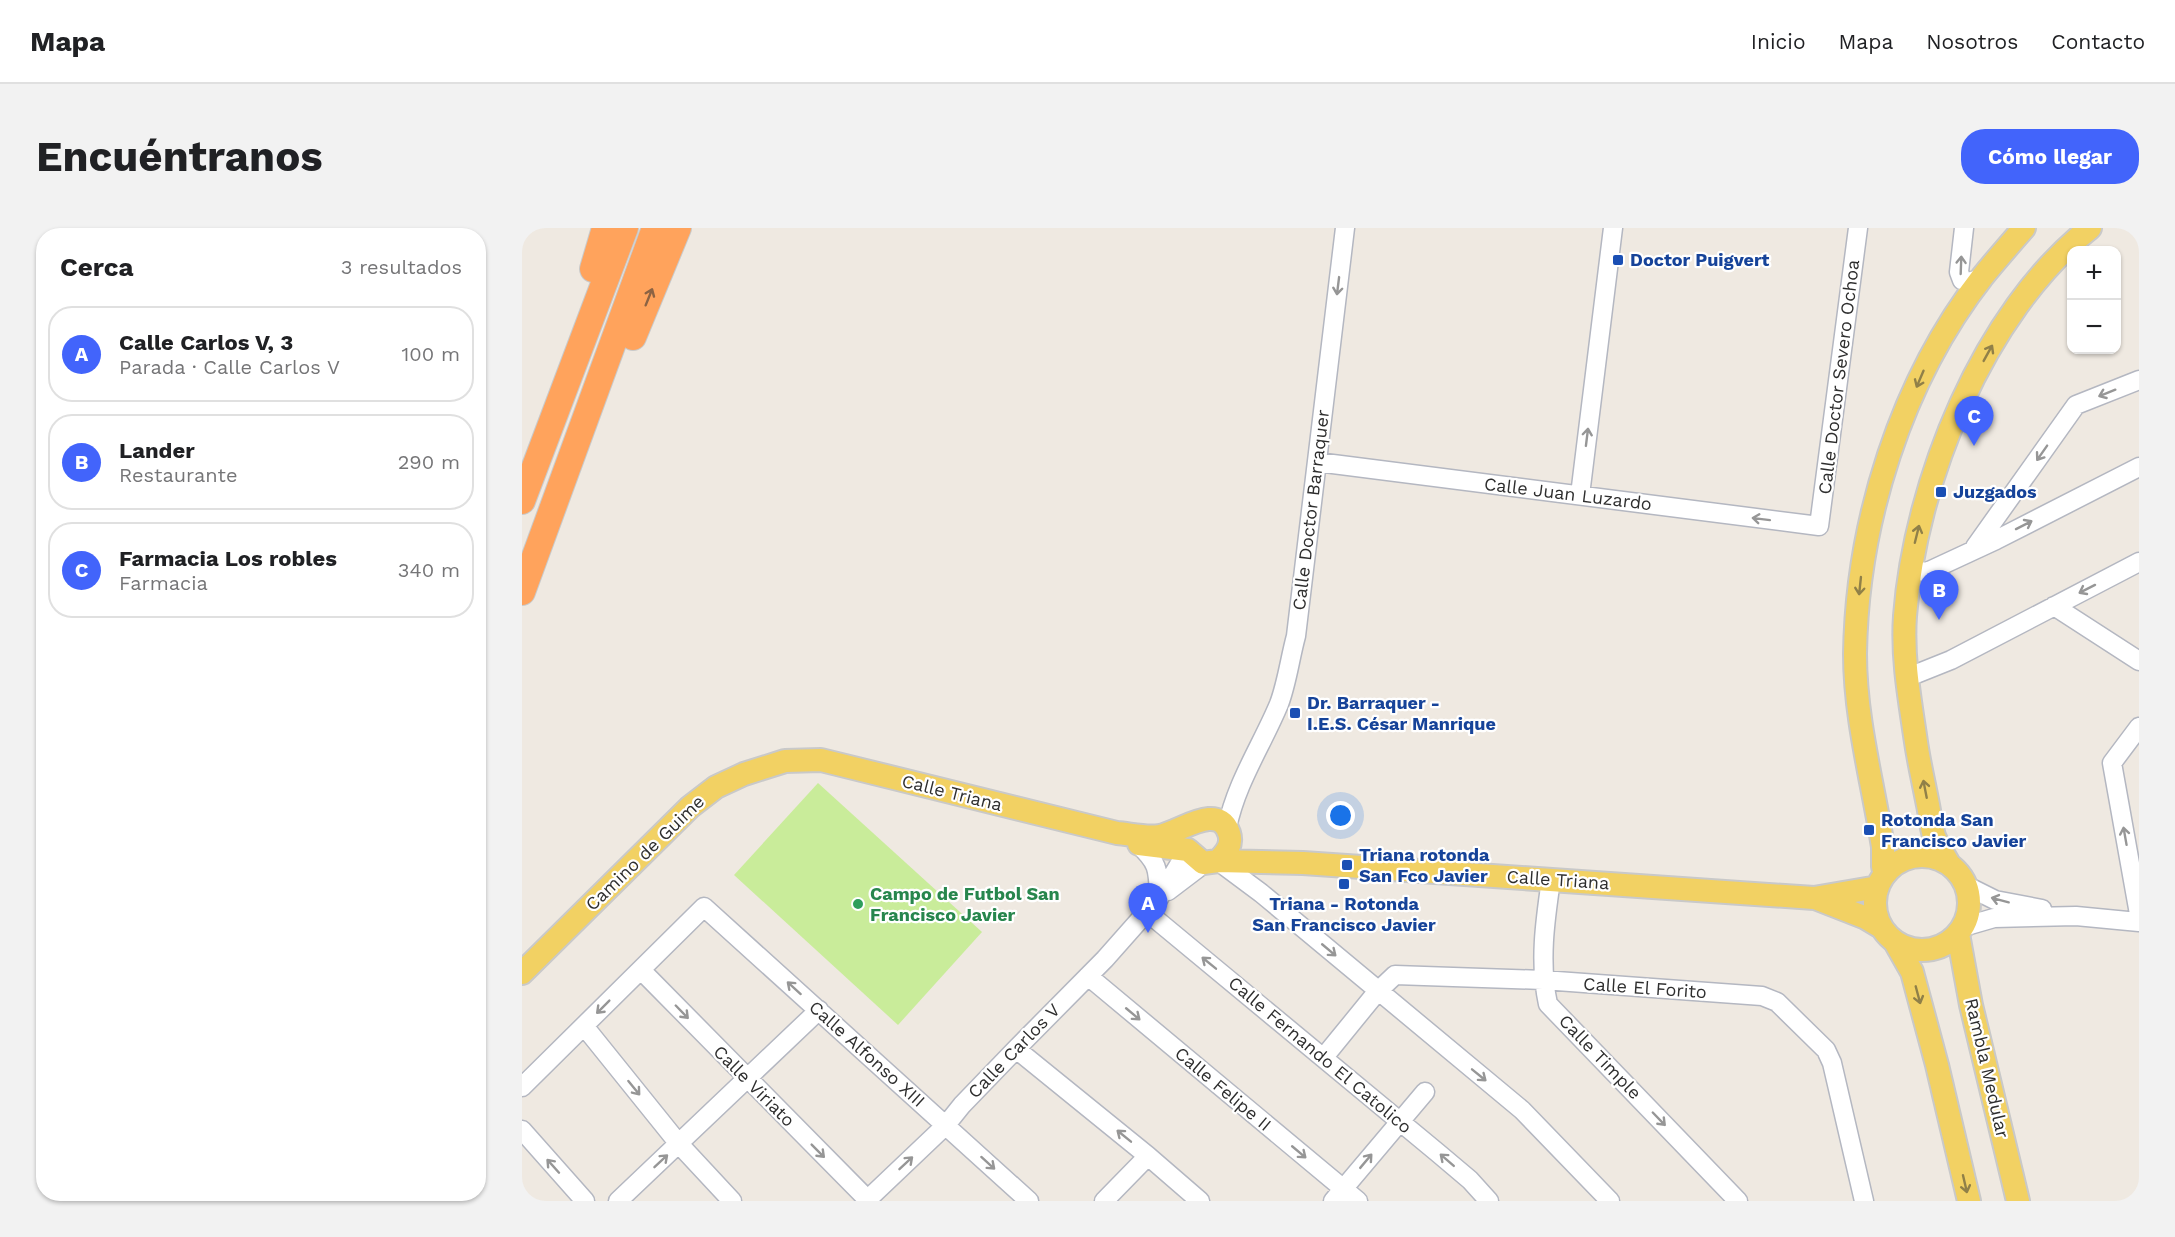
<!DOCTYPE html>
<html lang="es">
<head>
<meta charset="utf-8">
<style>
  body { margin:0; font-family:"Work Sans",sans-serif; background:#f2f2f2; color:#202124 }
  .controls { position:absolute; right:18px; top:18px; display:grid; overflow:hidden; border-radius:12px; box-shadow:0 2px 4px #0004 }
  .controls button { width:54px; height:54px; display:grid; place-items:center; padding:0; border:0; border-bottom:2px solid #e0e0e0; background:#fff; color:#202124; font:30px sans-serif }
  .you { position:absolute; left:819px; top:588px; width:21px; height:21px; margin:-15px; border:4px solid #fff; border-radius:50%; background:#1a73e8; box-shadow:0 0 0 9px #1a73e833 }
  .badge { display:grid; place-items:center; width:39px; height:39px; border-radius:50%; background:#4264fb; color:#fff; font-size:20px; font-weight:700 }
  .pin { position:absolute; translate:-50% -50px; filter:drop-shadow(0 2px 3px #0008) }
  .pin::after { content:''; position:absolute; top:32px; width:21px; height:18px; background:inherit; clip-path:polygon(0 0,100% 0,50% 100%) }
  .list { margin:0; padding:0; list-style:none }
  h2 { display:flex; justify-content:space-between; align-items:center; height:78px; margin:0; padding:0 24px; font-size:26px }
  h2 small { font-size:20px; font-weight:400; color:#757577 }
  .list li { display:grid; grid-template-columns:39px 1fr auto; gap:18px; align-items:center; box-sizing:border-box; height:96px; margin:0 12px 12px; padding:0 12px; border:2px solid #e0e0e0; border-radius:24px }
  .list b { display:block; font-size:22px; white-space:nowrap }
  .list p { margin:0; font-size:20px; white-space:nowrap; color:#757577 }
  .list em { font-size:20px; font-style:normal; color:#757577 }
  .map { position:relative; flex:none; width:1617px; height:973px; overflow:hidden; border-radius:24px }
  header { display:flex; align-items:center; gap:36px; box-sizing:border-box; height:84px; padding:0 30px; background:#fff; border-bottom:2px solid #e0e0e0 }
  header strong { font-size:28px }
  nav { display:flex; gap:33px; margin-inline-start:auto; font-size:21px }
  .intro { display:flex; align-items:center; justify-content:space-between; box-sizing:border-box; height:144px; padding:0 36px }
  h1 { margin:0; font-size:42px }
  .button { padding:15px 27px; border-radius:24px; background:#4264fb; color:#fff; font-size:21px; font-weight:700 }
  main { display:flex; gap:36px; padding:0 36px }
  aside { flex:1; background:#fff; border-radius:24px; box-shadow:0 2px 4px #0004 }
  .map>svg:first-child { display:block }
</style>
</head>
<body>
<header>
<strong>Mapa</strong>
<nav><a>Inicio</a><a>Mapa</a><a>Nosotros</a><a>Contacto</a></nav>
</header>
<div class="intro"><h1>Encuéntranos</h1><a class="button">Cómo llegar</a></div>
<main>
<aside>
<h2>Cerca<small>3 resultados</small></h2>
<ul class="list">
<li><span class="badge">A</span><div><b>Calle Carlos V, 3</b><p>Parada · Calle Carlos V</p></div><em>100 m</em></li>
<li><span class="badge">B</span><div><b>Lander</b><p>Restaurante</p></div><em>290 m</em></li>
<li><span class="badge">C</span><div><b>Farmacia Los robles</b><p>Farmacia</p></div><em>340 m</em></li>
</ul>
</aside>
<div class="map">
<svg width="1617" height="973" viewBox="0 0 1617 973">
  <rect width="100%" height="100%" fill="#efe9e1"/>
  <path fill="#c9ec9a" d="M296,555L460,704L376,797L212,647Z"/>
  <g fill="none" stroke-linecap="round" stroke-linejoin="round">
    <g stroke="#b4b7c1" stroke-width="21">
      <path id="minor" d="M1442,0L1437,44L1440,52L1449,54L1460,49
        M795,234L1297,298L1336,0
        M1058,267L1091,0
        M1453,319L1554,177L1617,152
        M1388,342L1405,344L1474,312L1617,239
        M1532,378L1617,433
        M1384,450L1429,432L1617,334
        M1617,499L1590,535L1617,686
        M705,600C714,555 740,517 757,476C765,455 768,430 774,408L823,0
        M616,616C637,636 636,641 637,670
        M696,633L739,665L1000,882L1088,973
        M1029,652C1023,693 1017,735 1026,776L1216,973
        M1445,658L1473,672L1520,681
        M646,663L675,641L681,635
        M625,684L916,925L948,952L967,973
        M1441,699L1472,690L1554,688L1617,694
        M119,742L347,973
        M566,748L836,973
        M62,798L157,916L210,973
        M494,821L626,928L678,973
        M802,829L855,764L873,747L1021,752L1240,768L1255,774L1304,822L1310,835L1342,973
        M0,859L182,679L507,973
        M0,902L63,973
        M96,973L297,782
        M344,973L424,897L440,877L494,821L583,731L637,670L666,622
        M582,973L626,928
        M811,973L903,864"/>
    </g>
    <g stroke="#c9c9c9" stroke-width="26">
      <path id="major" d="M617,616L666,622L681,635L696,633L781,635L1292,670L1356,659
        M1353 675a47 47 0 1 1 94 0a47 47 0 1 1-94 0Z
        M1427,636C1422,627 1416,618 1412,608C1409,598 1408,587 1406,577C1402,556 1397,535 1394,514C1388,473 1380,430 1383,388C1393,255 1461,84 1568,0
        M1365,644L1361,639V619C1351,556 1333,491 1333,426C1335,294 1379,153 1461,48C1474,32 1488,16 1502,0
        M1293,670L1344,690L1359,699
        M1436,706L1449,777L1496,973
        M1373,714L1390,744L1415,837L1447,973
        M0,745L168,579L194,559L222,546L263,533L299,532L595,605C608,606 624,610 637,608C657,605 696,573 707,605C711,617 704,625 696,633"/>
    </g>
    <g stroke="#c9c9c9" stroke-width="28">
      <path id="highway" d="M71,41L83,0
        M111,109L156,0
        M0,273L103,0
        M0,364L133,0"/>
    </g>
    <use href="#minor" stroke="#fff" stroke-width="18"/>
    <use href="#major" stroke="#f2d163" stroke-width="22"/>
    <use href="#highway" stroke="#ffa35c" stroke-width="26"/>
  </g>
  <defs><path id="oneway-shaft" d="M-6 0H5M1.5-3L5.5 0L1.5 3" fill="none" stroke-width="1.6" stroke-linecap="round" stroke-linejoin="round" transform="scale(1.5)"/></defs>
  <g stroke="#969696">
    <use href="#oneway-shaft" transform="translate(1439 37) rotate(-88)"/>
    <use href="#oneway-shaft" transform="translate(816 58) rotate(97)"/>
    <use href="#oneway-shaft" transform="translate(1585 165) rotate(158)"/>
    <use href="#oneway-shaft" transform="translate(1065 209) rotate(-83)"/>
    <use href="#oneway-shaft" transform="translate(1520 225) rotate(125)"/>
    <use href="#oneway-shaft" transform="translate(1239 291) rotate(-173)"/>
    <use href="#oneway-shaft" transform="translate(1502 297) rotate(-27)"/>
    <use href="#oneway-shaft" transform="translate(1565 361) rotate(153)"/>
    <use href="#oneway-shaft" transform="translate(1603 608) rotate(-100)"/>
    <use href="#oneway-shaft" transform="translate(1478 672) rotate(-165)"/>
    <use href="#oneway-shaft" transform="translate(807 722) rotate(40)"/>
    <use href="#oneway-shaft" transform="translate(687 735) rotate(-141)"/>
    <use href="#oneway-shaft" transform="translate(272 760) rotate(-138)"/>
    <use href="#oneway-shaft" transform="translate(81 779) rotate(135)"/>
    <use href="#oneway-shaft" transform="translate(160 784) rotate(46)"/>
    <use href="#oneway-shaft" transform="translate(611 786) rotate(40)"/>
    <use href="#oneway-shaft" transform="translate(957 847) rotate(39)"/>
    <use href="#oneway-shaft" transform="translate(112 860) rotate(51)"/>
    <use href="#oneway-shaft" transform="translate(1137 891) rotate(46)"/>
    <use href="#oneway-shaft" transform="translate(602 908) rotate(-141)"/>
    <use href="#oneway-shaft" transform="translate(296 923) rotate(45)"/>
    <use href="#oneway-shaft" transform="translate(777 924) rotate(40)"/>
    <use href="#oneway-shaft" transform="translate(925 932) rotate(-139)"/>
    <use href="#oneway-shaft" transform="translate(139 933) rotate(-43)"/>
    <use href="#oneway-shaft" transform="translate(844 933) rotate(-50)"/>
    <use href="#oneway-shaft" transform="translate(384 935) rotate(-43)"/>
    <use href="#oneway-shaft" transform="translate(466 935) rotate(42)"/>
    <use href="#oneway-shaft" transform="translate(31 938) rotate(-132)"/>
  </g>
  <use stroke="#8c6343" href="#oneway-shaft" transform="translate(127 69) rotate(-68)"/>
  <g stroke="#908048">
    <use href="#oneway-shaft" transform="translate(1466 125) rotate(-61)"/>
    <use href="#oneway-shaft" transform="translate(1398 151) rotate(113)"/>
    <use href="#oneway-shaft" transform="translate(1395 306) rotate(-76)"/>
    <use href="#oneway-shaft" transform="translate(1338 358) rotate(96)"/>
    <use href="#oneway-shaft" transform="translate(1403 561) rotate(-101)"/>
    <use href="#oneway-shaft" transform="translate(1396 767) rotate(75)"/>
    <use href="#oneway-shaft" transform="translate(1443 956) rotate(77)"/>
  </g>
  <g fill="#1a4fb4" stroke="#fff" stroke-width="2">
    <rect x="1090" y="26" width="12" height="12" rx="3"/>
    <rect x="1413" y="258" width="12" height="12" rx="3"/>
    <rect x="767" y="479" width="12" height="12" rx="3"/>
    <rect x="1341" y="596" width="12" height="12" rx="3"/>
    <rect x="819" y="631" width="12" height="12" rx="3"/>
    <rect x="816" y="650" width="12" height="12" rx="3"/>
  </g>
  <circle fill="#2e9e5b" stroke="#fff" stroke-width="2" cx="336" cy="676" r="6"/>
  <g text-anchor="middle" stroke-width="4.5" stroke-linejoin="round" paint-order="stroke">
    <g font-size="18" font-weight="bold" fill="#164399" stroke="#fff" text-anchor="start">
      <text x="1108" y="38">Doctor Puigvert</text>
      <text x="1431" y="270">Juzgados</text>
      <text x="785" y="481">Dr. Barraquer -<tspan x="785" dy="21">I.E.S. César Manrique</tspan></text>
      <text x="1359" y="598">Rotonda San<tspan x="1359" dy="21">Francisco Javier</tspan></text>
      <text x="837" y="633">Triana rotonda<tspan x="837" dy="21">San Fco Javier</tspan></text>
      <text x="822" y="682" text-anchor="middle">Triana - Rotonda<tspan x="822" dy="21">San Francisco Javier</tspan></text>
    </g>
    <g font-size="18" fill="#2e2e2e" stroke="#fff">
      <text transform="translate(1317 149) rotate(-83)" y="6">Calle Doctor Severo Ochoa</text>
      <text transform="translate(1046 266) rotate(7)" y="6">Calle Juan Luzardo</text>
      <text transform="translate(789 282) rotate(-83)" y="6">Calle Doctor Barraquer</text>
      <text transform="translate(430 565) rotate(14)" y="6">Calle Triana</text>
      <text transform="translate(123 625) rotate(-44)" y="6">Camino de Guime</text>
      <text transform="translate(1036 652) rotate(4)" y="6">Calle Triana</text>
      <text transform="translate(1123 760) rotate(4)" y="6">Calle El Forito</text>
      <text transform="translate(492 823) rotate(-46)" y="6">Calle Carlos V</text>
      <text transform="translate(345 826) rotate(42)" y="6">Calle Alfonso XIII</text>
      <text transform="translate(798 827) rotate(40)" y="6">Calle Fernando El Catolico</text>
      <text transform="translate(1078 829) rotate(46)" y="6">Calle Timple</text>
      <text transform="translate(1465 840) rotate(77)" y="6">Rambla Medular</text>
      <text transform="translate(232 858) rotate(45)" y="6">Calle Viriato</text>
      <text transform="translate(701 861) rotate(40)" y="6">Calle Felipe II</text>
    </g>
    <g font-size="18" font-weight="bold" fill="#27864d" stroke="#fff" text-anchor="start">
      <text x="348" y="672">Campo de Futbol San<tspan x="348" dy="21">Francisco Javier</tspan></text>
    </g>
  </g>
</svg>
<div class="controls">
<button>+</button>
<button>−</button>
</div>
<div class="you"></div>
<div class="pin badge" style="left:626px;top:705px">A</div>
<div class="pin badge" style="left:1417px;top:392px">B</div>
<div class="pin badge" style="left:1452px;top:218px">C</div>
</div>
</main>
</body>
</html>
